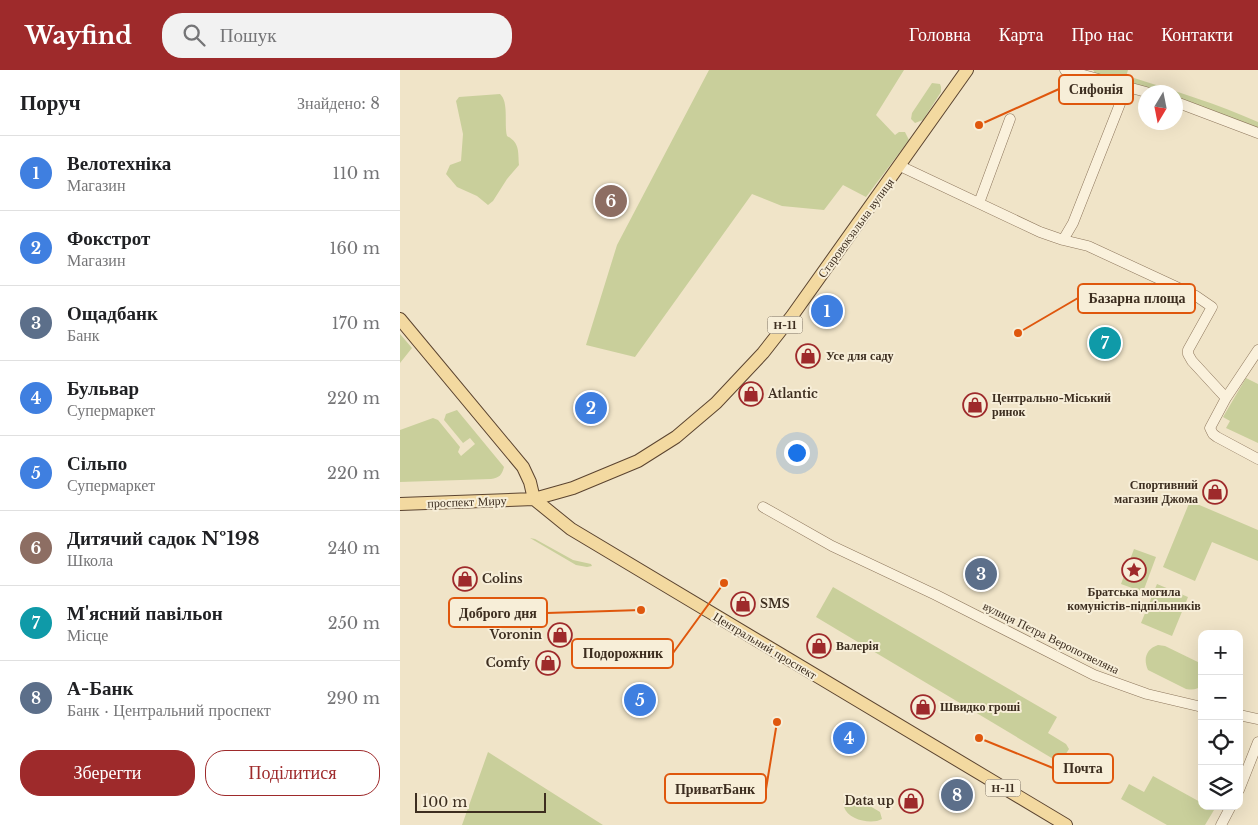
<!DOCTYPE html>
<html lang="uk">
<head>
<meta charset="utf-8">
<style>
  body { margin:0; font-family:"Libre Baskerville",serif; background:#f2f2f2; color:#202124 }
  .controls { position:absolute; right:15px; bottom:15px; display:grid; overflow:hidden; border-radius:10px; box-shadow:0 5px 20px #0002 }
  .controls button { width:45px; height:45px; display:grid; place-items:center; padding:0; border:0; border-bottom:1px solid #e0e0e0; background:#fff; color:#202124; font:25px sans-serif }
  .compass { position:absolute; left:738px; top:15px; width:45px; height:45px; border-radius:50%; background:#fff; box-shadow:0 5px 20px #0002; rotate:190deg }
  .scale { position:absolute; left:15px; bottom:12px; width:131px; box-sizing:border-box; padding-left:5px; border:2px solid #3d2e20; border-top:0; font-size:14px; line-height:18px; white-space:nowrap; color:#3d2e20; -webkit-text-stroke:4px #f7eed8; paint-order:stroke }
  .you { position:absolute; left:396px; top:382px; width:18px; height:18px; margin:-12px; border:4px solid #fff; border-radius:50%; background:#1a73e8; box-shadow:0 0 0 8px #1a73e833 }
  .badge { display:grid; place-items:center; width:32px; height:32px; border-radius:50%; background:#9e2a2b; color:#fff; font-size:16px; font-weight:700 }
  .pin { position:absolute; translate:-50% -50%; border:2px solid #fff; box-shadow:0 1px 5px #0006 }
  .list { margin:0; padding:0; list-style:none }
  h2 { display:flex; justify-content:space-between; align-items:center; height:65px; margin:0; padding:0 20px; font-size:21px }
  h2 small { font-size:16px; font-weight:400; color:#757577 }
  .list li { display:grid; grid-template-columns:32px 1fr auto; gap:15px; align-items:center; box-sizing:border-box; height:75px; padding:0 20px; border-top:1px solid #e0e0e0 }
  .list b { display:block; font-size:19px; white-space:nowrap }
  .list p { margin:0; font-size:16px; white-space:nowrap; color:#757577 }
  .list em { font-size:16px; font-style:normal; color:#757577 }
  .actions { display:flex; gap:10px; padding:15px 20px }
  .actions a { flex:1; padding:11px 0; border:1px solid #9e2a2b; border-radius:20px; text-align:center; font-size:18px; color:#9e2a2b }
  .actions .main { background:#9e2a2b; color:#fff }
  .icon { flex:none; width:28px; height:28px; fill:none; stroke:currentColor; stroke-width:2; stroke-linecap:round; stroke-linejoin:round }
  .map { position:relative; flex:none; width:858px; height:755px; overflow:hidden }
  header { display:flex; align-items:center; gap:30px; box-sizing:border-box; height:70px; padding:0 25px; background:#9e2a2b; color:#fff }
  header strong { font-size:24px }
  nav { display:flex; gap:28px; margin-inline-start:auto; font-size:18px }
  .search { width:350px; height:45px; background:#f2f2f2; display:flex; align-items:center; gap:12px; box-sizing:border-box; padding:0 18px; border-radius:20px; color:#757577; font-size:19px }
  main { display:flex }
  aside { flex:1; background:#fff }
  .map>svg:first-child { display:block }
</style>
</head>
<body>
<header>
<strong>Wayfind</strong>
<div class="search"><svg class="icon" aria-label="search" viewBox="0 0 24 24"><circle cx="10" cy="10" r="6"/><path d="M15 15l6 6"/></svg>Пошук</div>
<nav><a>Головна</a><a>Карта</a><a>Про нас</a><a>Контакти</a></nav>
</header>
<main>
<aside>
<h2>Поруч<small>Знайдено: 8</small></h2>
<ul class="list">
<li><span class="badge" style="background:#3f7fe0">1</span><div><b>Велотехніка</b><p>Магазин</p></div><em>110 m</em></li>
<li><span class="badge" style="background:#3f7fe0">2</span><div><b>Фокстрот</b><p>Магазин</p></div><em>160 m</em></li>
<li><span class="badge" style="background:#5c6f8a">3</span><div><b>Ощадбанк</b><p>Банк</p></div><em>170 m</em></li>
<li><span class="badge" style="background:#3f7fe0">4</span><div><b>Бульвар</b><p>Супермаркет</p></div><em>220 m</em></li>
<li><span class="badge" style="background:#3f7fe0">5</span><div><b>Сільпо</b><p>Супермаркет</p></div><em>220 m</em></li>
<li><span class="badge" style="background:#8d6e63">6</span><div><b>Дитячий садок №198</b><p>Школа</p></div><em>240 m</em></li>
<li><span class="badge" style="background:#0f9aa8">7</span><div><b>М'ясний павільон</b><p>Місце</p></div><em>250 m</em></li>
<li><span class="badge" style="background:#5c6f8a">8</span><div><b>А-Банк</b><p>Банк · Центральний проспект</p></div><em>290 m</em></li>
</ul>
<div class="actions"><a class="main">Зберегти</a><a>Поділитися</a></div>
</aside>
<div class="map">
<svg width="858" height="755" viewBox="0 0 858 755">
  <rect width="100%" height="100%" fill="#f0e4c8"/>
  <path fill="#c9cf9b" d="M309,0H504L476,45L495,65L499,62H505L509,70L466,127L443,115L424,140L382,136L352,124L235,287L186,275L217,175Z
    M693,0H728L724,14L698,7Z
    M734,8C776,21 817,34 858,52V59L776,29V22H754L731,16Z
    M532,13L540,14L541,17V22L523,50L515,53L511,49L512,43Z
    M100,24C109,32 104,53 107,66C120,73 118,82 119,95L107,109L93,131L88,135L77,126L57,117L46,104L50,95L61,91L63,64L56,31L59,27Z
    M0,264L12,278L0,293Z
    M846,308L858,314V373L826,358L830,351L823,347Z
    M57,340L104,397C102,405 99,408 91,409L0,412V360L33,348L38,350L60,377L58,382L61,386L75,374L70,368L63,373L44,350L46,344Z
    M790,431L858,460V491L812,472L795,511L763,497Z
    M130,468L135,469L173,490L191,494L192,496L187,497L176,495Z
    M734,479L756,487L743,522L721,514Z
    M757,514L788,527L772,566L741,553Z
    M433,517L657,647L648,663L666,674L669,679L660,693L416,547Z
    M758,575L765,576L802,594V615C797,620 793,620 786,619L748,600C743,589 746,579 758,575Z
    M88,682L203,755H62Z
    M753,706L802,733V736H808L814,740L805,755H767L721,729L729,714L744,722Z
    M448,723L480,742L482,749C472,755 448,750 444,737C443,734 444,728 445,725Z"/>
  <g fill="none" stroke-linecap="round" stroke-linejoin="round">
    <g stroke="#8d765c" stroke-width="11">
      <path id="minor" d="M665,0L746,22
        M776,32L858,63
        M500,96L640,162L663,170L688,176L796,226L812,237L788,280V284L792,291L826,328
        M579,133L610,49
        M663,170L673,153L727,16
        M858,280L826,328L810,358L813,364L817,367L858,389
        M363,437L432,476L536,525L694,605L747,624L802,637
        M839,645L858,649
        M839,720L858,672
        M821,755L831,736"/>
    </g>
    <g stroke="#5b4430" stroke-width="14">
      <path id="major" d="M0,249L123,397L130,412L134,429L171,459L666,755
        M0,434L134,429L173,418L238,391L276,367L316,333L363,283L392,246L567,0"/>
    </g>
    <use href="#minor" stroke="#faf1dc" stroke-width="10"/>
    <use href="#major" stroke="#f3d9a0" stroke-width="12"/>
  </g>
  <defs>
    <g id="shop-ring" transform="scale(1.25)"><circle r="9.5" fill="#f7eed8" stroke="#9e2a2b" stroke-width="1.5"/><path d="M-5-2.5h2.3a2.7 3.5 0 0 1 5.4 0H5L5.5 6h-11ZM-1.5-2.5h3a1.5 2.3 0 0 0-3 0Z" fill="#9e2a2b"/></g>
    <g id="sight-ring" transform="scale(1.25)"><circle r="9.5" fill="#f7eed8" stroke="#9e2a2b" stroke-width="1.5"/><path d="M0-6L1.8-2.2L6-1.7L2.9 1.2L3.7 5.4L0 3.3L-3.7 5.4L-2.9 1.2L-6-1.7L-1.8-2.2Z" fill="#9e2a2b"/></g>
  </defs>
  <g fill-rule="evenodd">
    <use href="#shop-ring" x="408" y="286"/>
    <use href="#shop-ring" x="351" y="324"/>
    <use href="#shop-ring" x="575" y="335"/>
    <use href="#shop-ring" x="815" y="422"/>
    <use href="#sight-ring" x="734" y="500"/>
    <use href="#shop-ring" x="65" y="509"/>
    <use href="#shop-ring" x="343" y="534"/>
    <use href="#shop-ring" x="160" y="565"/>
    <use href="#shop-ring" x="419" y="576"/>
    <use href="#shop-ring" x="148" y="593"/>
    <use href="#shop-ring" x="523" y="637"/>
    <use href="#shop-ring" x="511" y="731"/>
  </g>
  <g text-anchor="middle" stroke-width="4" stroke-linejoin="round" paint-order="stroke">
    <g fill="#f7eed8" stroke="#756857" stroke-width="1">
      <rect x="367.5" y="246.5" width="35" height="17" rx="4"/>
      <rect x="585.5" y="709.5" width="35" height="17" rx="4"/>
    </g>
    <g font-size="11" font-weight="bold" fill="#3d2e20">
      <text x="385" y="259">Н-11</text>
      <text x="603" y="722">Н-11</text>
    </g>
    <g font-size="12" fill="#3d2e20" stroke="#f7eed8">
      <text transform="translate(456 158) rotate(-54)" y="4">Старовокзальна вулиця</text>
      <text transform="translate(67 432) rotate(-2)" y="4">проспект Миру</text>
      <text transform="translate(651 568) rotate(26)" y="4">вулиця Петра Веропотвеляна</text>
      <text transform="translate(365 576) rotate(31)" y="4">Центральний проспект</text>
    </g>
    <g font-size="12" font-weight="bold" fill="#3d2e20" stroke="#f7eed8" text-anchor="start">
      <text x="426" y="290">Усе для саду</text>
      <text x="368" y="328">Atlantic</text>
      <text x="592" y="332">Центрально-Міський<tspan x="592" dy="14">ринок</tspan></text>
      <text x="798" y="419" text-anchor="end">Спортивний<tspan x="798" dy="14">магазин Джома</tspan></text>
      <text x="82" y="513">Colins</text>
      <text x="734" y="526" text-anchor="middle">Братська могила<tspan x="734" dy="14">комуністів-підпільників</tspan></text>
      <text x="360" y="538">SMS</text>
      <text x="142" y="569" text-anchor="end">Voronin</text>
      <text x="436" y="580">Валерія</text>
      <text x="130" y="597" text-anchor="end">Comfy</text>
      <text x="540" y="641">Швидко гроші</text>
      <text x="494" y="735" text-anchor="end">Data up</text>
    </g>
  </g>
  <path fill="none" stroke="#df570d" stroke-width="2" d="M579 55L659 19M618 263L678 228M241 540L147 543M324 513L273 583M579 668L653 698M377 652L366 719"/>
  <g fill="#df570d" stroke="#f7eed8" stroke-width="2">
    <circle cx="579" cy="55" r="5"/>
    <circle cx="618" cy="263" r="5"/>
    <circle cx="241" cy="540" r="5"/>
    <circle cx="324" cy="513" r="5"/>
    <circle cx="579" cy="668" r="5"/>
    <circle cx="377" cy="652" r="5"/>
  </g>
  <g fill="#f7eed8" stroke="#df570d" stroke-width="2">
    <rect x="659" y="5" width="74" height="29" rx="5"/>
    <rect x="678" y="214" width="117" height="29" rx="5"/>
    <rect x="49" y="528" width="98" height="29" rx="5"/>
    <rect x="172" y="569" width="101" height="29" rx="5"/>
    <rect x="653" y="684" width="60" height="29" rx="5"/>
    <rect x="265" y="704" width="101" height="29" rx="5"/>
  </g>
  <g font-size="14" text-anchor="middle" font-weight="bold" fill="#3d2e20">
    <text x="696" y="24">Сифонія</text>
    <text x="737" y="233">Базарна площа</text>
    <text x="98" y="548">Доброго дня</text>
    <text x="223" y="588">Подорожник</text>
    <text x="683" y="703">Почта</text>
    <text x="315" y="724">ПриватБанк</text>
  </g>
</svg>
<div class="controls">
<button>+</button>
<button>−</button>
<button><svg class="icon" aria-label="locate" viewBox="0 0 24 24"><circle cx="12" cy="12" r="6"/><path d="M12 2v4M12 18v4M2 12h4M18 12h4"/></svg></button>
<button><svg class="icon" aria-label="layers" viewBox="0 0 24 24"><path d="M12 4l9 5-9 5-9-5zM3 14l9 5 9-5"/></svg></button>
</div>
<svg class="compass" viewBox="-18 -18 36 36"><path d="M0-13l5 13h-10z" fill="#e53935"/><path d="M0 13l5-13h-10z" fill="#757577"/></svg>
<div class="scale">100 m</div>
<div class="you"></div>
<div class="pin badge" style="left:427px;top:241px;background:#3f7fe0">1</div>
<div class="pin badge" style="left:191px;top:338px;background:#3f7fe0">2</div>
<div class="pin badge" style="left:581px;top:504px;background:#5c6f8a">3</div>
<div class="pin badge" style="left:449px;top:668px;background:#3f7fe0">4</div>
<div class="pin badge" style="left:240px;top:630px;background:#3f7fe0">5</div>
<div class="pin badge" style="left:211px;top:131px;background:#8d6e63">6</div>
<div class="pin badge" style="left:705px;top:273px;background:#0f9aa8">7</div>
<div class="pin badge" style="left:557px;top:725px;background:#5c6f8a">8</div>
</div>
</main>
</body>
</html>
